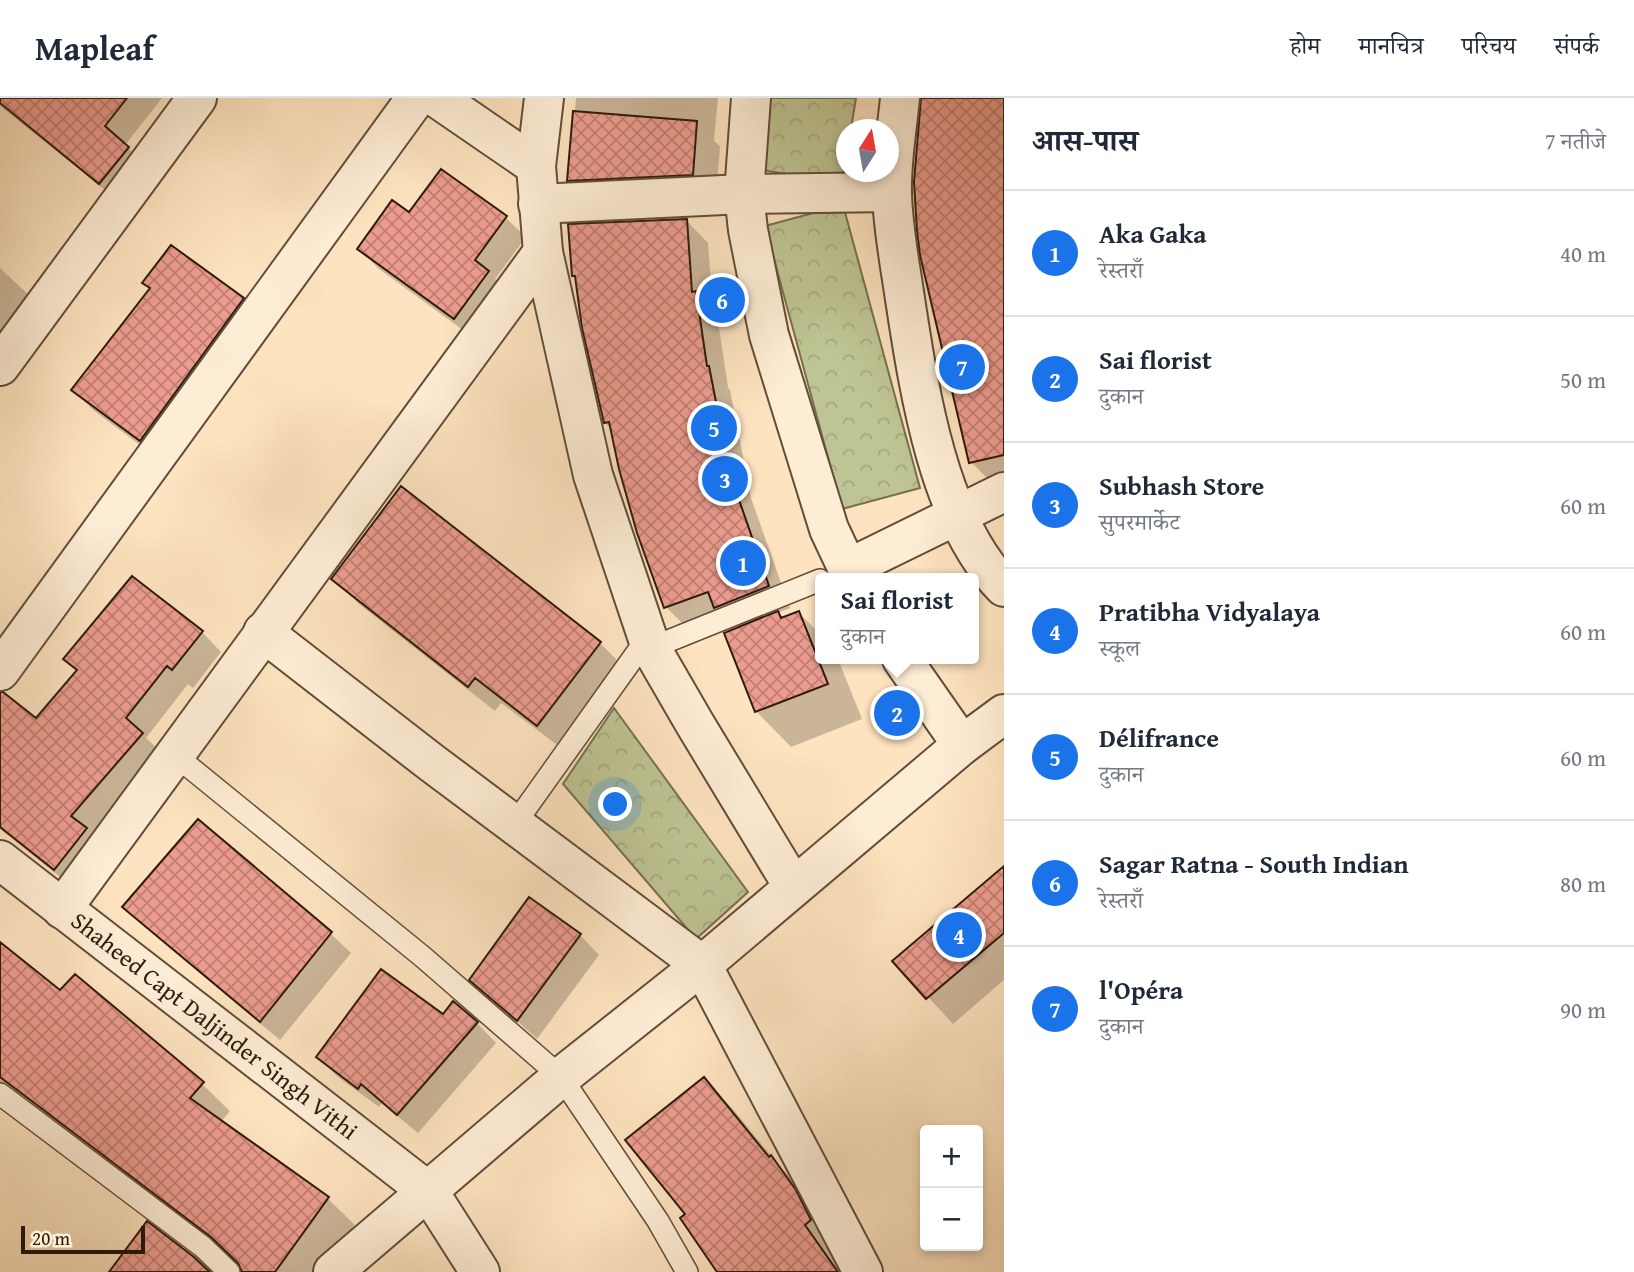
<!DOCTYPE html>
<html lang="hi">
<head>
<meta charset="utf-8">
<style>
  body { margin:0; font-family:"Gentium Book Plus","Noto Serif Devanagari",serif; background:#f2f2f3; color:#1f2937 }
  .controls { position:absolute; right:21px; bottom:21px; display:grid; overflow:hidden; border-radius:7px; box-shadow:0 4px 10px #0003 }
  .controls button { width:63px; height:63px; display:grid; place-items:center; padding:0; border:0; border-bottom:2px solid #e0e1e3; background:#fff; color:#1f2937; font:35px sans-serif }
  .compass { position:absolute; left:836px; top:21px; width:63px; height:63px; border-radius:50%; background:#fff; box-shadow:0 4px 10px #0003; rotate:11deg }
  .scale { position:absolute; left:21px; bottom:18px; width:124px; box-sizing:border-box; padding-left:7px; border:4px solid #2e1b0e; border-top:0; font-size:19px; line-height:24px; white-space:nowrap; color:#2e1b0e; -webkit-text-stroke:5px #feedd5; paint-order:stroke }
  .you { position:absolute; left:616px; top:707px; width:24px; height:24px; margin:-18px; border:5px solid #fff; border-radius:50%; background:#1a73e8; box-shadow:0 0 0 10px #1a73e833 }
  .badge { display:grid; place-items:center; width:46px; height:46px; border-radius:50%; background:#1a73e8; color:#fff; font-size:23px; font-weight:700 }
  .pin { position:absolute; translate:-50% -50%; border:4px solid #fff; box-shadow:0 2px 7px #0006 }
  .popup { position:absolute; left:815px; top:475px; width:164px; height:91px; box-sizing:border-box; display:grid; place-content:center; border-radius:7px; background:#fff; filter:drop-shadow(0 2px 5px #0005); font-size:23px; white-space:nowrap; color:#747a83 }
  .popup b { font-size:26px; color:#1f2937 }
  .popup::after { content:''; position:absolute; left:50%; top:100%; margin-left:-14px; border:14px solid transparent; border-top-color:#fff }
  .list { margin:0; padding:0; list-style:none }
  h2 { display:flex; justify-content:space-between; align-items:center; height:91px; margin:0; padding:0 28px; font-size:30px }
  h2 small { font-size:23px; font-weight:400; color:#747a83 }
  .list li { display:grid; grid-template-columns:46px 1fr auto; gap:21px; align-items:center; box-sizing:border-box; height:126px; padding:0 28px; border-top:2px solid #e0e1e3 }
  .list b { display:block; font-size:26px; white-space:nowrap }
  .list p { margin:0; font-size:23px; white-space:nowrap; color:#747a83 }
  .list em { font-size:23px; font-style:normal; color:#747a83 }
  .map { position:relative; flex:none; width:1004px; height:1174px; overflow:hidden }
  header { display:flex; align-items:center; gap:42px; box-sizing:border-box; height:98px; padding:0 35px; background:#fff; border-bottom:2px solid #e0e1e3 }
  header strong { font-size:33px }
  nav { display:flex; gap:38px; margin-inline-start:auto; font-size:24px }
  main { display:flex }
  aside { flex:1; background:#fff }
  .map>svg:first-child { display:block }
</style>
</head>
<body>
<header>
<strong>Mapleaf</strong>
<nav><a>होम</a><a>मानचित्र</a><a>परिचय</a><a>संपर्क</a></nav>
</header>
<main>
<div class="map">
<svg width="1004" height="1174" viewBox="0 0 1004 1174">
  <defs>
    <pattern id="park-crowns" width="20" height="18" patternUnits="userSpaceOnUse" patternTransform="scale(1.75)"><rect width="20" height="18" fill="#bec493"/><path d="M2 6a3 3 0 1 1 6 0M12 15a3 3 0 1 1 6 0" fill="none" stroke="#a4a87e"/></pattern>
    <pattern id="building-cross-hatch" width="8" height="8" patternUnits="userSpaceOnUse" patternTransform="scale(1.75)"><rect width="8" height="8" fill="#ec9c8e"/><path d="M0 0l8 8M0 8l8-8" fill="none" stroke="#c07e72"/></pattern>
  </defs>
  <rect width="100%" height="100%" fill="#fde3bf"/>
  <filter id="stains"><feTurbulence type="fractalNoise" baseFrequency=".00286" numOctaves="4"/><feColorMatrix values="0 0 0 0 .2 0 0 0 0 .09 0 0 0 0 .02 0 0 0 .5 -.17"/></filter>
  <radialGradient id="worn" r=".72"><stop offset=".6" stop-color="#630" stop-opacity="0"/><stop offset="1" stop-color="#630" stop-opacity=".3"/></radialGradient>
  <path fill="url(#park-crowns)" stroke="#767050" stroke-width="2" d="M767,0H856L851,31L846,32V57L842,85L756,71Z
    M843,107L920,390L842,411L765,128Z
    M614,610L748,794L696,841L563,686Z"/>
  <path fill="#0003" d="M0,0H162L125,47L148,69L120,104L0,8Z
    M576,0H718L714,43L720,48L716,99L592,105L569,82Z
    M923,0H1004V397L971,364Z
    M442,73L506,120L526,139L495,181L508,194L474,240L379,171L359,151L409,117Z
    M686,122L708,145L713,213L717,217L728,289L730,292L751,400L790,510L778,515L784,520L799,515L820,536V561H838L862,621L791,649L756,613L738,531L725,518L688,531L666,509L613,332L605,325L577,181L574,177Z
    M0,170L33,201L0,238Z
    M145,185L243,201L263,220L160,362L93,312L74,292L151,191Z
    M401,391L600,545L626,571L564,652L501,605L495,613L359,506L333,480Z
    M202,534L221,554L193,590L188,586L146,640L162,655L91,737L105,751L74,790L0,731V596L36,622L78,574L66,561Z
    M198,724L331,836L351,855L280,942L144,828L124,809Z
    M1004,771V882L953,926L895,863Z
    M580,837L599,857L537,941L471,881Z
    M0,846L61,895L202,986L230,1013L221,1024L327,1100L355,1127L322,1174H249L9,989L3,996L0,993Z
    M444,919L477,925L496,945L418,1035L382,1005L379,1009L338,979L318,959Z
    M703,981L732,1010L781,1070L800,1088L845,1174H719L688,1116Z"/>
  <path fill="url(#building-cross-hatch)" stroke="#2e1b0e" stroke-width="2" d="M0,0H127L105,28L129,49L99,86L0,5Z
    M921,0H1004V357L969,365L920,157L917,133L914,84Z
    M573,13L697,23L693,77L567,83Z
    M441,71L507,118L475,162L489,173L454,221L357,151L392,102L409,114Z
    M687,121L692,194L696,193L707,268H709L730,376L769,488L714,510L708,494L664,510L637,435L619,371L609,324L604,325L582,230L575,178H572L568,126Z
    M171,147L244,200L140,343L71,292L150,190L142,185Z
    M401,388L601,544L537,628L475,580L468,589L331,481Z
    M132,478L203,533L172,572L167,568L126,620L143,635L71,718L87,730L54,772L0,729V594H3L36,620L77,572L63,561Z
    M778,513L781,520L799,513L828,586L755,614L724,535Z
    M198,721L332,834L260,924L122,809Z
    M1004,768V835L926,901L892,863Z
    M529,799L581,836L517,923L469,882Z
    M0,844L60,892L75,876L204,984L190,1000L329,1099L275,1174H242L238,1165L211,1139L0,979Z
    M381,871L443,916L453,903L478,924L397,1017L361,986L358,991L316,959Z
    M704,979L769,1059L771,1057L796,1092L811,1122L805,1127L838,1174H717L680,1120L685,1116L625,1042Z
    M147,1123L194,1159L210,1174H109Z"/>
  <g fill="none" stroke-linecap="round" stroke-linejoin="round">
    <g stroke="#624d3a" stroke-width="24">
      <path id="service" d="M651,550L820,482
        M176,658L423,859L561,979L658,1123L687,1174
        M514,727L648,539
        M0,996L203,1149L229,1174"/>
    </g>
    <g stroke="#624d3a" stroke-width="42">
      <g id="minor">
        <path d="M437,0L536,68"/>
        <path d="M544,0L536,68L543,154L593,377L651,550L695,626L793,788"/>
        <path d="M751,0L744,96L748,132L769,237L829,431L852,480"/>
        <path d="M900,0C897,32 891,64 892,96C893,131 900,166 905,201C919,292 938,422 1004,489"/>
        <path d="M538,106L744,96L892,94"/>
        <path d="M0,268L197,0"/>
        <path d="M847,471L1004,394"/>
        <path d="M263,534L432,665L702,867L863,1174"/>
        <path d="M902,561L962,647"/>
        <path d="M0,573L416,0"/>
        <path id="s1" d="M0,762L429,1094L480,1174"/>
        <path d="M62,811L543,154"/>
        <path d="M333,1174L561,979L702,867L962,647L1004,616"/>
      </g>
    </g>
    <use href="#service" stroke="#feedd5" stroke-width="21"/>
    <use href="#minor" stroke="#feedd5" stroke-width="38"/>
  </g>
  <g text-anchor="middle" stroke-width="5" stroke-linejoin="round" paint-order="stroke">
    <g font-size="24" fill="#2e1b0e" stroke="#feedd5">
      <text dy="8" stroke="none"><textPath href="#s1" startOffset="271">Shaheed Capt Daljinder Singh Vithi</textPath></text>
    </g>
  </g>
  <rect width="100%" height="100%" filter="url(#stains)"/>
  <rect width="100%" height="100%" fill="url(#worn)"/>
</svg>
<div class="controls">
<button>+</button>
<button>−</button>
</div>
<svg class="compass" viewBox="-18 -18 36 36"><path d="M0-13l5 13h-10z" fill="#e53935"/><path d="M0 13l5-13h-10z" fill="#747a83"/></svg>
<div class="scale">20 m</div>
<div class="you"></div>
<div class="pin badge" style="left:743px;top:465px">1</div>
<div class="pin badge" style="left:897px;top:615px">2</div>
<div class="popup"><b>Sai florist</b>दुकान</div>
<div class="pin badge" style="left:725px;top:381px">3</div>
<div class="pin badge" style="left:959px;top:837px">4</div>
<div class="pin badge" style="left:714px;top:330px">5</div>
<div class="pin badge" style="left:722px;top:202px">6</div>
<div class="pin badge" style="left:962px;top:269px">7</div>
</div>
<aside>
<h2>आस-पास<small>7 नतीजे</small></h2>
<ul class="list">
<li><span class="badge">1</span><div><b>Aka Gaka</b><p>रेस्तराँ</p></div><em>40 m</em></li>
<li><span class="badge">2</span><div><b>Sai florist</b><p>दुकान</p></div><em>50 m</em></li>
<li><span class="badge">3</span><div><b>Subhash Store</b><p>सुपरमार्केट</p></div><em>60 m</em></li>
<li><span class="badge">4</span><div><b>Pratibha Vidyalaya</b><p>स्कूल</p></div><em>60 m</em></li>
<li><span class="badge">5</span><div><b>Délifrance</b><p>दुकान</p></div><em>60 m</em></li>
<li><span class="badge">6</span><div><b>Sagar Ratna - South Indian</b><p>रेस्तराँ</p></div><em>80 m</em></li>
<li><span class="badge">7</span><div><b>l'Opéra</b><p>दुकान</p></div><em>90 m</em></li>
</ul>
</aside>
</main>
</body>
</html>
